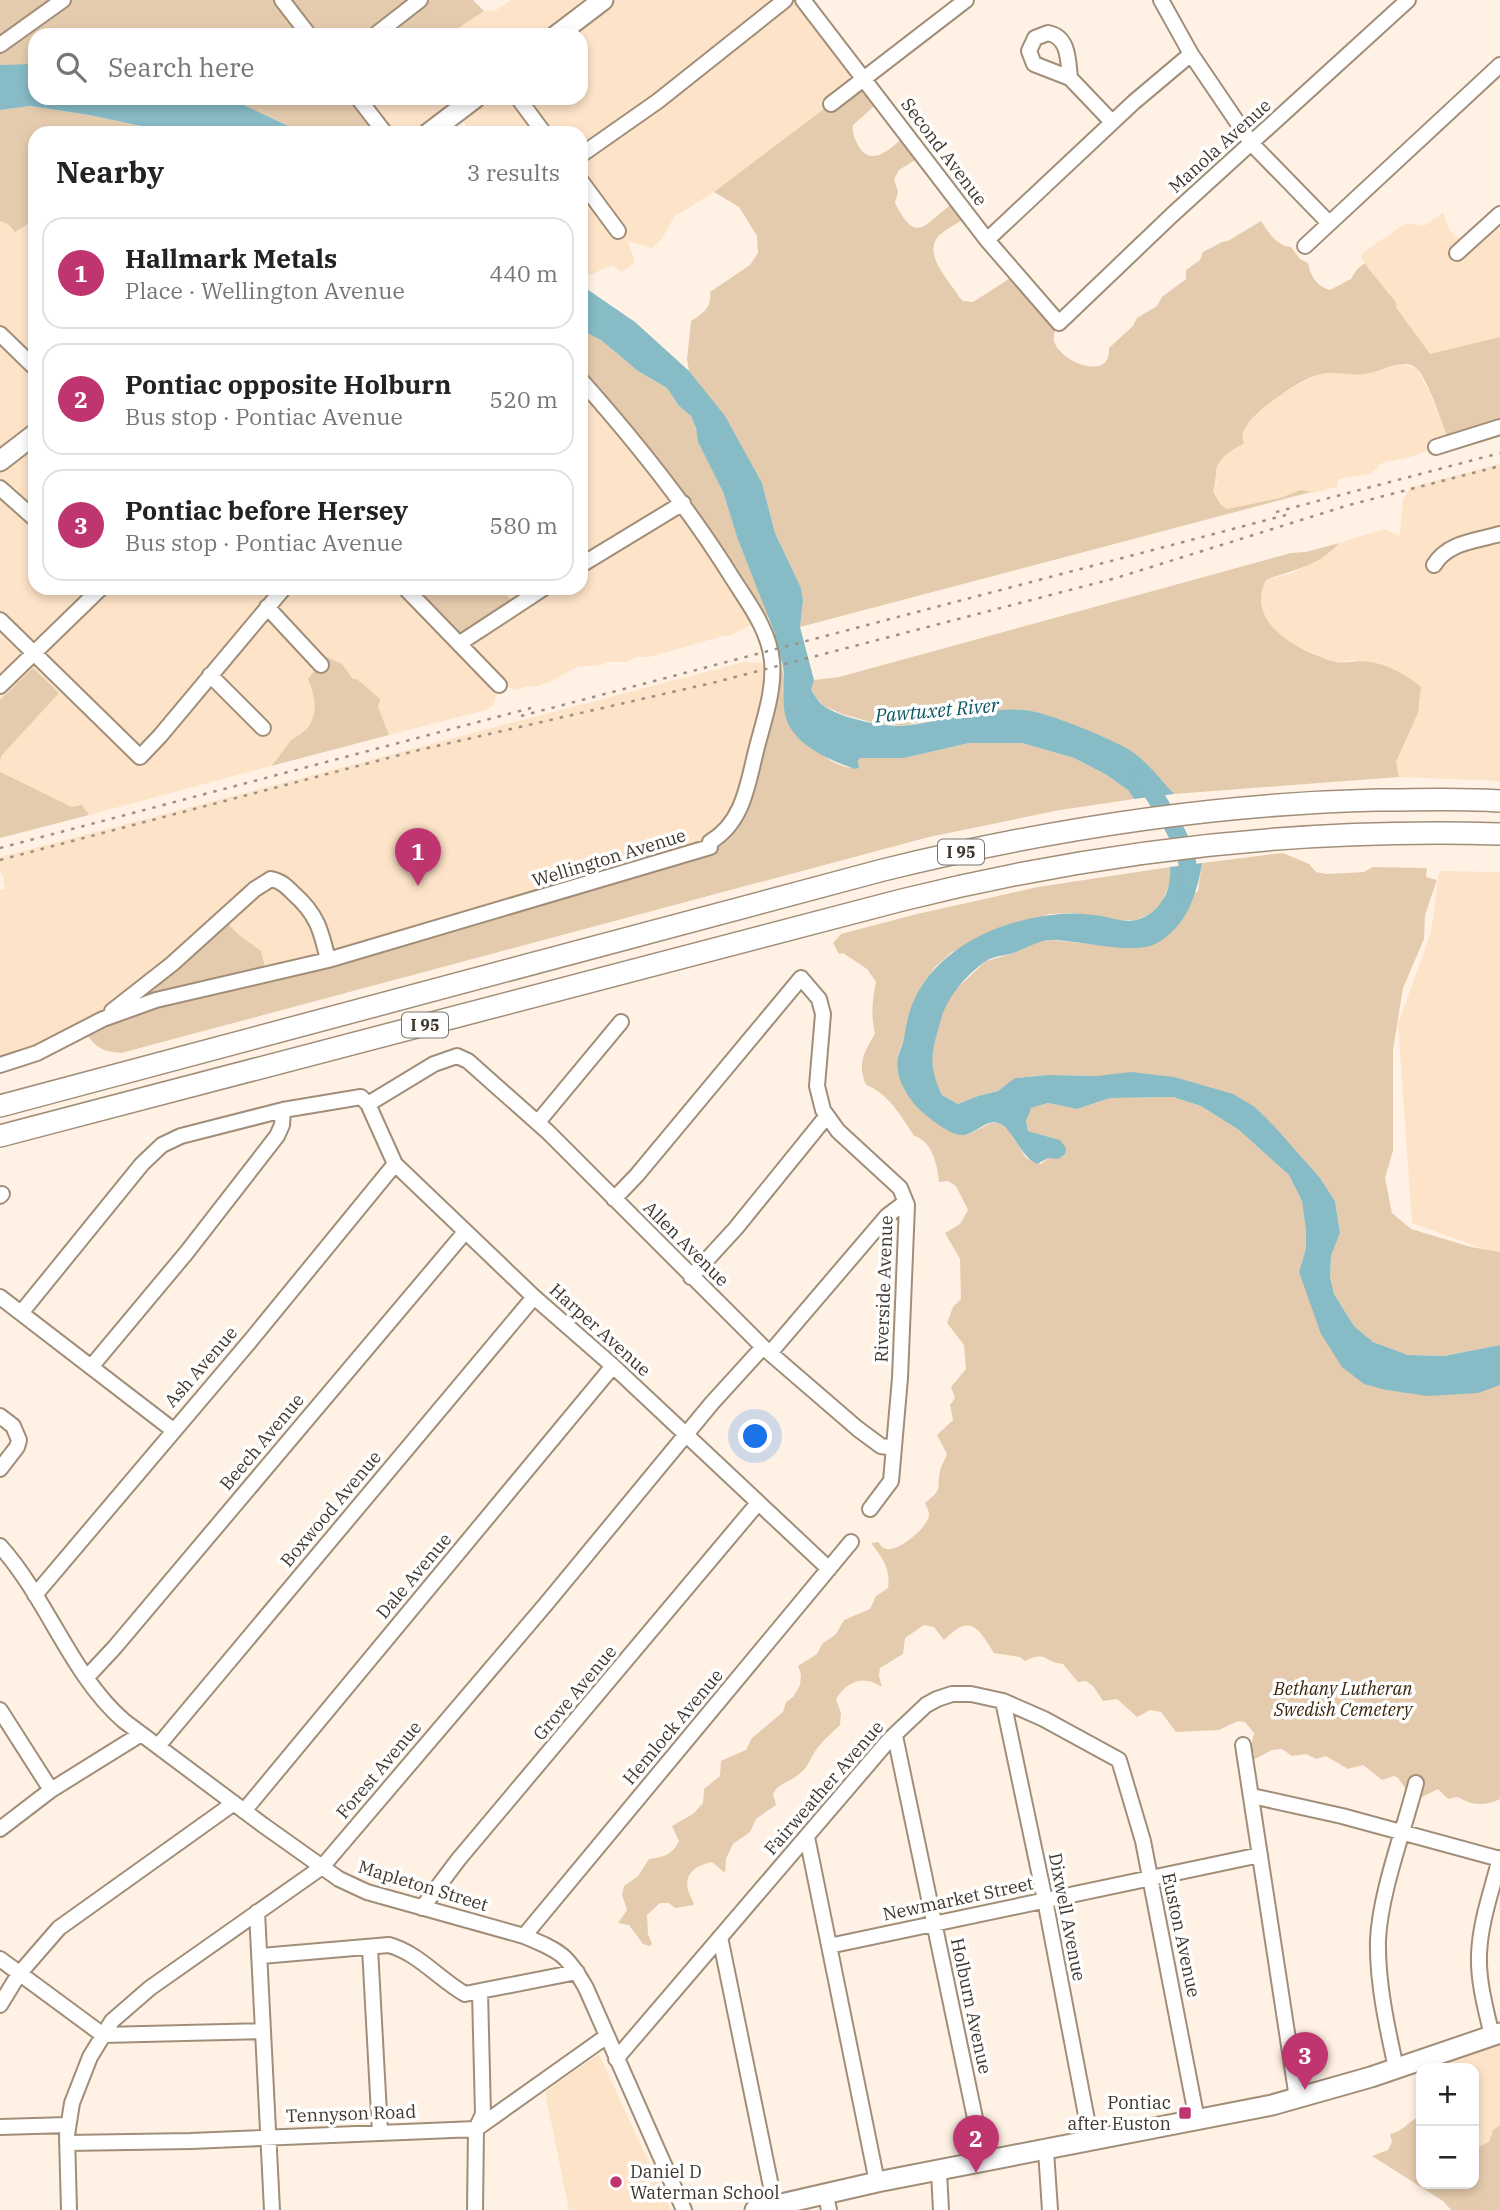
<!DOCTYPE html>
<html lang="en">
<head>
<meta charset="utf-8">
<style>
  body { margin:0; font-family:"IBM Plex Serif",serif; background:#f2f2f2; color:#222 }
  .controls { position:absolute; right:21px; bottom:21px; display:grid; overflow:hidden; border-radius:14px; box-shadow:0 4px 10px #0003 }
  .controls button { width:63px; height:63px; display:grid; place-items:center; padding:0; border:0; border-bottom:2px solid #e0e0e0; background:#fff; color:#222; font:35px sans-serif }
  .you { position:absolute; left:756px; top:1437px; width:24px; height:24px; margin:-18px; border:5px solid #fff; border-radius:50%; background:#1a73e8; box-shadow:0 0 0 10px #1a73e833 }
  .badge { display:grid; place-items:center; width:46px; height:46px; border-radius:50%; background:#be3570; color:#fff; font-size:23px; font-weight:700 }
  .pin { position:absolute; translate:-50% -58px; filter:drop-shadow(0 2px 4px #0008) }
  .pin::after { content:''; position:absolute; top:37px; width:24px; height:21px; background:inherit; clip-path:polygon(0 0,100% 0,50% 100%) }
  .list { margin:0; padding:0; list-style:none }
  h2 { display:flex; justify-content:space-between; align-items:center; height:91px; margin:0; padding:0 28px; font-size:30px }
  h2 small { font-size:23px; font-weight:400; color:#767676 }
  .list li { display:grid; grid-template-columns:46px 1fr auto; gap:21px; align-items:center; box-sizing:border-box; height:112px; margin:0 14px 14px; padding:0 14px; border:2px solid #e0e0e0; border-radius:21px }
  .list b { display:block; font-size:26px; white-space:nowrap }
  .list p { margin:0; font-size:23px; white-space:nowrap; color:#767676 }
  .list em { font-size:23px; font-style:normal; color:#767676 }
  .icon { flex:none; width:38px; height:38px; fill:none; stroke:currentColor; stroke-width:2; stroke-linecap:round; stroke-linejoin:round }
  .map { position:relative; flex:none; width:1500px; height:2210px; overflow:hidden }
  .search { position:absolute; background:#fff; box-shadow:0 4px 10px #0003; left:28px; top:28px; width:560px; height:77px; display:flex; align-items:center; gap:18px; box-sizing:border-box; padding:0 24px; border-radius:21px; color:#767676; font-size:26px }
  .panel { position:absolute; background:#fff; box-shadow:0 4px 10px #0003; left:28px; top:126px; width:560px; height:469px; border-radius:21px }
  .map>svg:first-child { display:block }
</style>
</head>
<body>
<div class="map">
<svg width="1500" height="2210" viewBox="0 0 1500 2210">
  <rect width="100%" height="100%" fill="#fff2e5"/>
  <path fill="#fde3c7" d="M511,0H805L862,77L841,96L714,192L674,217L662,239L652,248L628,241L635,262L622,272L612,265L581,279V133H471L458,113L429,133H387L369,106L381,98H581V35H448L484,11L496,10Z
    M1443,212L1449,230L1464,244L1496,220L1500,235V337L1430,355L1396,306L1389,292L1372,275L1361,256L1364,252L1406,223L1424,226Z
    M0,221L8,224L35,226V588H414L514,603L499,588H581V381L645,456L755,623L729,636H723L649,657H636L626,662H608L597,666H579L549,682L534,687L527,686L517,690L500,685L493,705L486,710L389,735L378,707L357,679L353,680L342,664L326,658L313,694L316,704L313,719L302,733L289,742L280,756L271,766L89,815L82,805L72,807L0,773Z
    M1402,364L1417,369L1430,393L1449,442L1414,456L1382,463L1370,474L1338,479L1337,487L1312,493L1301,490L1280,498L1227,509L1220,504L1213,491L1217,482L1216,473L1220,459L1243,443L1242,435L1246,425L1276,397L1316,375L1335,372L1367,374Z
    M1500,464V781L1399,777L1396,762L1418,713L1354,660L1335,662L1291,644L1275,630L1265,616L1260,602L1261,590L1266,580L1293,573L1331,552L1339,543L1384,529L1400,536L1403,499L1411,487Z
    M744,662L771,664L741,804L709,843L268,975L261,951L239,935L226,922L117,1014L0,1062V890L7,888L4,886V879L0,871V857Z
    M1439,871L1500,872V1255L1412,1223L1398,1024L1431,932Z
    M1500,2033V2125L1493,2130L1489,2142L1474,2149V2068H1421Z
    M599,2054L671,2210H569L545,2092Z"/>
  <path fill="#e5cbad" d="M0,0H473L484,11L448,35H35V67L0,65Z
    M862,77L881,100L853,125C852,134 855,139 859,147C873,169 894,145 906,135L923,155L899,170L894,179L898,192L895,203C917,247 925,223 953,203L970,216C960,222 943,230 937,238C924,257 951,282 959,297L963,301L973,302L1012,277L1057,319C1056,326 1053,335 1054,341C1060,363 1112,382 1109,348L1133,326L1137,318L1157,306L1162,297L1186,279V270L1200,260L1203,252L1222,242L1228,241L1261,221C1268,232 1277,246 1291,247L1300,259L1308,263C1310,275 1317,287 1330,290L1351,279L1357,269L1365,263C1374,278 1387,289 1397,304L1396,307L1430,354L1500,337V426L1449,442C1442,424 1429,381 1417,369C1404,356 1380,373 1365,374C1349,376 1333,370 1317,375C1299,380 1254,411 1245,428C1242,434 1242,437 1244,443C1232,451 1217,457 1216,473C1215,481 1216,483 1213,491L1220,504L1227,509L1280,498L1301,490L1311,492L800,627L803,600L801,588L775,533L762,483L689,371L687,359L691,321C703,313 712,308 710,292L750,265L758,253L757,236L739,207L714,192L841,96Z
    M229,98H381L369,106L387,133H303Z
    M29,106L89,115L175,133H35V226L28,224L15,232L8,224L0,221V110Z
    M581,330L601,340L638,371L667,388L679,406L691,416L696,428L698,442L723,492L737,537L769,616L760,620L713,548L581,381Z
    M1339,543C1320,566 1292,570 1266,580C1247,616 1286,644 1316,655C1322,657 1330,661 1336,662C1351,663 1364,659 1379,664C1396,669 1409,677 1421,687L1418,713L1396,762L1399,777L1174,794L1147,765L1024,710L974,711L901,726L878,724L842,714L822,705L811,690L814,680L839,677L1291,553L1306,552Z
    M414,588H499L514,603L460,642Z
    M326,657L342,664L353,679H357L380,699L378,707L389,735L271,766C278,759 282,752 288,744C291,739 296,737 301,734C320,718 316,699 308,679Z
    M773,663H781L784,679L785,715C803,735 828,771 859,768L858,761L860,758H904L969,743H1022L1074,758L1105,774L1128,790L1134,799L1060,810L929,837L121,1053C100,1051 96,1047 84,1031L226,922L239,935L261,951L267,974L693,852L732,822Z
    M33,668L59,693L1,756L0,763V700Z
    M0,772L72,807L82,805L89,815L0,838Z
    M1283,853L1309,864L1316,872L1327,874L1364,872L1373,867L1426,868L1427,869L1426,877L1437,880L1425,915L1424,939L1403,988L1393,1050V1151L1385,1178L1392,1213L1411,1229L1471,1247L1500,1252V1345L1444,1356L1408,1355L1373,1342L1354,1326L1334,1294L1330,1277L1331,1256L1340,1233L1335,1201L1320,1178L1255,1107L1097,1076L1048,1075L1016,1078L998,1091L978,1096L958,1104L942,1095L936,1083L931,1064L933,1042L945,1005L953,992L986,961L1014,953L1034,943L1051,940L1126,948L1198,891L1202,863Z
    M1170,867L1171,879L1161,904L1150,914L1136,920H1118L1074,913L1049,914L952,952L935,967L921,987L898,1055L897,1069L904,1090L919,1108L967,1135L991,1123H999L1009,1131L1026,1158L1041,1164L1048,1158L1060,1140L1028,1131L1026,1121L1030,1108L1048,1103L1077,1109L1110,1098L1173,1097L1201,1106L1239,1130L1289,1175L1302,1201L1306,1231V1248L1299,1272L1307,1290L1386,1390C1425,1395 1461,1398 1500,1385V1799C1486,1806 1471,1806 1458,1797L1448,1799L1438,1789L1414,1801L1398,1778L1394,1776L1382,1780L1363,1765L1348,1769L1326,1756L1316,1759L1306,1754L1292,1756L1282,1749L1272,1750L1251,1761L1249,1756L1254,1733L1245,1722L1238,1721L1219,1730L1176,1732L1161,1712L1150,1710L1137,1717L1117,1699L1103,1701L1093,1686L1086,1681L1078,1682L1063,1664C1044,1663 1048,1650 1025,1661L1020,1657L994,1653C978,1627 970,1613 944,1640L934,1627L924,1625L905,1638L903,1654L880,1668L879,1676L882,1687C864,1675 848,1680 836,1699L841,1713L840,1725C832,1733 822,1741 816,1750C807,1763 810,1767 795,1777C787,1783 779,1783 773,1794L776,1805L756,1819L750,1832L733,1844L726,1859L725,1873L712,1862C698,1865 684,1872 688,1889C689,1895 693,1899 694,1905L675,1908L669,1903H660L647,1915L648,1934L652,1944L650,1946L643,1944L629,1925L618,1923L627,1910L622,1895L624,1886L638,1876L649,1859C664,1857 672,1855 679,1841L672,1826L693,1814L703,1803L704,1789L720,1776L721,1761L746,1750L752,1738L783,1712L786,1702L793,1697L800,1685L801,1674L798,1666L817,1654L822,1644L836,1634L844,1620L870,1609L876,1596L888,1588C891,1569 882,1557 871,1543L878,1542C881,1545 882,1548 887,1549C898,1552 930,1526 929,1514C929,1510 926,1507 925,1503C944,1487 936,1492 940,1471C941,1466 945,1460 947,1454L937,1435L953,1420L950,1405L955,1398L951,1387L966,1369L964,1345L947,1323L953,1307L961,1299L960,1259L945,1233L960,1224L968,1210L956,1186L948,1181L939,1182C938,1167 932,1140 914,1136C902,1117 887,1092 866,1085C857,1065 864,1051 875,1034C871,1018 872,999 876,982L867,969L843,953L839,954L833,943L841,934L917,914L1038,887Z
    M1421,2116V2184H1474V2149L1489,2142L1493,2130L1500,2125V2210H1451L1443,2201L1372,2156L1388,2150L1392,2142L1390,2134C1404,2131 1408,2121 1421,2116Z"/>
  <path fill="#87bbc5" d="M35,64V98H229L303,133H174L89,115L30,106L0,110V65Z
    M581,285L635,322L689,371L725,416L762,483L775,533L801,588L803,600L800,627L814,680L811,690C814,694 817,699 820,703C835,717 882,727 902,726C943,722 979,707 1023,710C1045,711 1109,738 1128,749C1146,760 1160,779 1174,794L1134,799L1128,790L1105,774L1074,758L1022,743H969L904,758H860L858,761L859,768L855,769C829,760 791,744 785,714C781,697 788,670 779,655C776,649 773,647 771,641L775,634L737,537L723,492L698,442L696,428L691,416L679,406L667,388L638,371L601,340L581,330Z
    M1202,863C1197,894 1187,926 1157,943C1135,956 1078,940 1051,940C1038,941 1028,947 1016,952C1007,956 995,955 986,961C966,975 948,996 941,1019C932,1051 927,1064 942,1095L958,1104L978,1096L998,1091L1015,1078L1048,1075L1097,1076L1131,1072L1174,1077L1233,1094L1255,1107L1274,1126L1320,1178L1335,1201L1340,1233L1331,1256L1330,1277L1334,1294L1354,1326L1373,1342L1408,1355L1444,1356L1500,1345V1385L1478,1393L1428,1396L1386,1390L1364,1384L1342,1367L1321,1334L1299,1272L1306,1248V1231L1302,1201L1289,1175L1239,1130L1201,1106L1173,1097L1110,1098L1077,1109L1048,1103L1031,1108L1026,1121L1028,1131L1060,1140L1066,1148L1065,1154L1058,1159L1048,1158L1037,1164C1018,1154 1013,1128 998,1123C987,1119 975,1134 964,1135C950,1136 929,1118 919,1109C906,1096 894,1075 898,1057C899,1051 902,1047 903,1042C906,1030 907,1017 912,1005C929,962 972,934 1016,922C1042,915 1067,911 1094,915C1108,916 1122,923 1136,920C1161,914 1172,889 1170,867Z"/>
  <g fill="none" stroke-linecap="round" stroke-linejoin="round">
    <path stroke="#87bbc5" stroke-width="18" d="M1142,779L1146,782C1162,809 1199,856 1185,888"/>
    <g stroke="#a18e79" stroke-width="18">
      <path id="minor" d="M282,0L309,35
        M803,0L987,240L1059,323L1172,215L1408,0
        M1161,0L1191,54L1252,144L1329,223
        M375,35L420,0
        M0,45L63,0
        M1070,78C1068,60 1069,37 1048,33L1035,38L1029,51L1034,64L1070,78L1112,122
        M358,98L385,133
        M518,98L544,133
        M831,104L966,0
        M581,155L658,101L785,0
        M581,181L618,231
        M987,240L1134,102L1191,54
        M1305,246L1500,65
        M1457,253L1500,214
        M0,334L35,368
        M1436,447L1500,427
        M0,488L35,519
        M581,565L683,503
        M1434,565C1448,542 1476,541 1500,534
        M405,588L499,685
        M267,607L321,665
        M0,620L140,757L160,736L284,588
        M460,643L544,588
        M210,675L263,728
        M0,686L101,588
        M112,1011L172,964L255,889L271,879C281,881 286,886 293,893C317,914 321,930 328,960
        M0,1065L37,1053L103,1019L156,1000L328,960L710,847V842C742,823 747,788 755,755C762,725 775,692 772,661C769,630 749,604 733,579C689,508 637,443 581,380
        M368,1104L434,1064L457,1056L468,1061L548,1132L763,1347L858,1429L881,1446L894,1448
        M538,1122L621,1022
        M0,1196L2,1194
        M614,1199L637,1175L801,978L819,999L823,1014L817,1086L823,1110L838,1131L900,1188L907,1205L900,1378L891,1481L870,1509
        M691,1277L736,1228L826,1117
        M0,1297L173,1430
        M21,1313L142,1164L162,1145L181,1136L283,1110L361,1097L368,1104L395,1164L534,1297L613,1366L829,1569
        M770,1353L887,1216L903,1204L907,1205
        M91,1367L187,1252L277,1136L282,1125L283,1110
        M0,1416L13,1426L19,1440L17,1447L0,1469
        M0,1546C47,1598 71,1675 124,1721L263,1825L339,1879L367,1892L524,1936C560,1951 567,1954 586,1988L684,2210
        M35,1595L251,1340L395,1164
        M87,1677L115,1647L465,1232
        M1003,1701L1045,1900L1091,2141
        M0,1710L51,1790
        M895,1736L984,2161
        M1243,1745L1297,2098
        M158,1746L534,1297
        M1252,1796L1342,1816L1500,1859
        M244,1811L613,1366
        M0,1829L51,1790L141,1734
        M807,1837L877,2182
        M422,1908L458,1860L758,1503
        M257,1912L272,2210
        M524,1936L851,1542
        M720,1937L775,2206
        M829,1946L1260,1855
        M370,1948L380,2132
        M261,1956L389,1945C418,1953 439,1979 465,1994L577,1972
        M0,1959L103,2035L263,2031
        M0,2005L19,1974L59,1928L234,1803
        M1492,2036C1486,2010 1478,1982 1479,1955C1480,1922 1492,1890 1500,1858
        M616,2059L889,1740L926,1705L937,1699L952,1694H971L1003,1701L1044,1719L1119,1760L1143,1841L1197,2120
        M1396,2068C1387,2027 1377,1982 1378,1940C1380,1893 1404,1830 1416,1783
        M0,2127L68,2125
        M67,2143L191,2141L476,2129L607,2036
        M1046,2151L1050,2210
        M939,2172L941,2210
        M826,2195L829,2210
        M69,2210L67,2135L72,2103L90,2057L112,2021L150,1988L322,1867L546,1604L712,1403L763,1347
        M475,2210L476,2129L483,2114L480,1992"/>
    </g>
    <g stroke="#a18e79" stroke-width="23">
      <path id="major" d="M557,35L603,0
        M429,133L475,98
        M0,461L35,434
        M755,2210L877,2182L1272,2105L1371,2077L1500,2033"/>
    </g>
    <g stroke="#a18e79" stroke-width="24">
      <path id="highway" d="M0,1106L883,870C1045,830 1210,804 1378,800C1418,800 1459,798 1500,801
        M0,1136L902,900C1098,851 1298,828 1500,834"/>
    </g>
    <use href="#minor" stroke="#fff" stroke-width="14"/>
    <use href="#major" stroke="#fff" stroke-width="19"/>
    <use href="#highway" stroke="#fff" stroke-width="21"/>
    <path stroke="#9b9186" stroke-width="2.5" stroke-dasharray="3.5 7" stroke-linecap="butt" d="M1276,512L1500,453
      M521,716L1286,515
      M0,848L531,708
      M0,860L415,751L716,682L1116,578L1349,505L1500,466"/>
  </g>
  <g fill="#be3570" stroke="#fff" stroke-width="2.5">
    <rect x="1178" y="2106" width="14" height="14" rx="3.5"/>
    <circle cx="616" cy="2182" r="7"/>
  </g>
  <g text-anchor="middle" stroke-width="7" stroke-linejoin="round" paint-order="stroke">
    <g fill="#fff" stroke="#79736d" stroke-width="2">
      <rect x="938" y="839.5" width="46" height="25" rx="5"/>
      <rect x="402" y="1012.5" width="46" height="25" rx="5"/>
    </g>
    <g font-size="16" font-weight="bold" fill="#3f372e">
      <text x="961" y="858">I 95</text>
      <text x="425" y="1031">I 95</text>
    </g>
    <g font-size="18" fill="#3f372e" stroke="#fff">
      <text transform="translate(1220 146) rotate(-42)" y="6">Manola Avenue</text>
      <text transform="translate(944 152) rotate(53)" y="6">Second Avenue</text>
      <text transform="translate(609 858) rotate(-17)" y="6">Wellington Avenue</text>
      <text transform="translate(686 1244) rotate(45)" y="6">Allen Avenue</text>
      <text transform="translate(884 1289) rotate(-88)" y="6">Riverside Avenue</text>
      <text transform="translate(600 1330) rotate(42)" y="6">Harper Avenue</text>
      <text transform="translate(201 1367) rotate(-49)" y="6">Ash Avenue</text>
      <text transform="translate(262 1442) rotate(-50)" y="6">Beech Avenue</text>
      <text transform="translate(331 1509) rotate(-50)" y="6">Boxwood Avenue</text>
      <text transform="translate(414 1576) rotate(-50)" y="6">Dale Avenue</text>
      <text transform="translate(575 1693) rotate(-50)" y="6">Grove Avenue</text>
      <text transform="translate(673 1727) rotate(-50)" y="6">Hemlock Avenue</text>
      <text transform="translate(379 1770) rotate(-50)" y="6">Forest Avenue</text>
      <text transform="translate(824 1788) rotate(-49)" y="6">Fairweather Avenue</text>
      <text transform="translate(423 1886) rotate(17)" y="6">Mapleton Street</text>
      <text transform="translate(958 1899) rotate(-12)" y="6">Newmarket Street</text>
      <text transform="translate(1067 1917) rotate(79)" y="6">Dixwell Avenue</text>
      <text transform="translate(1181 1935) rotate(78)" y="6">Euston Avenue</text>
      <text transform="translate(971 2006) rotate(78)" y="6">Holburn Avenue</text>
      <text transform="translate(351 2114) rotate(-2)" y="6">Tennyson Road</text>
    </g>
    <g font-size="18" font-style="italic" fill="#3a2509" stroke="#fff">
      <text x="1343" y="1695">Bethany Lutheran<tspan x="1343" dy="21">Swedish Cemetery</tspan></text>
    </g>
    <g font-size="18" fill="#3f372e" stroke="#fff" text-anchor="end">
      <text x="1171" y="2109">Pontiac<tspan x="1171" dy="21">after Euston</tspan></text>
      <text x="630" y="2178" text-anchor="start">Daniel D<tspan x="630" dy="21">Waterman School</tspan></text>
    </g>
    <g font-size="19" font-style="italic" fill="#08555f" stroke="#fff">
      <text transform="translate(937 710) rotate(-5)" y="7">Pawtuxet River</text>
    </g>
  </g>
</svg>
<div class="controls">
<button>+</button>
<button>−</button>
</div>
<div class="you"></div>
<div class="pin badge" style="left:418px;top:886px">1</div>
<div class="pin badge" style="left:976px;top:2173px">2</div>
<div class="pin badge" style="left:1305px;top:2090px">3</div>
<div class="search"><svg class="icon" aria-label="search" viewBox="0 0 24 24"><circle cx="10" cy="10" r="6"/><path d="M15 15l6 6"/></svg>Search here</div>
<section class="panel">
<h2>Nearby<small>3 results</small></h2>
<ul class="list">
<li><span class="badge">1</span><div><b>Hallmark Metals</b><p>Place · Wellington Avenue</p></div><em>440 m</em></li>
<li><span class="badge">2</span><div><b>Pontiac opposite Holburn</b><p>Bus stop · Pontiac Avenue</p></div><em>520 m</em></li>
<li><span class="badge">3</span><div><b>Pontiac before Hersey</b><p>Bus stop · Pontiac Avenue</p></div><em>580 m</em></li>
</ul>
</section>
</div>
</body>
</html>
